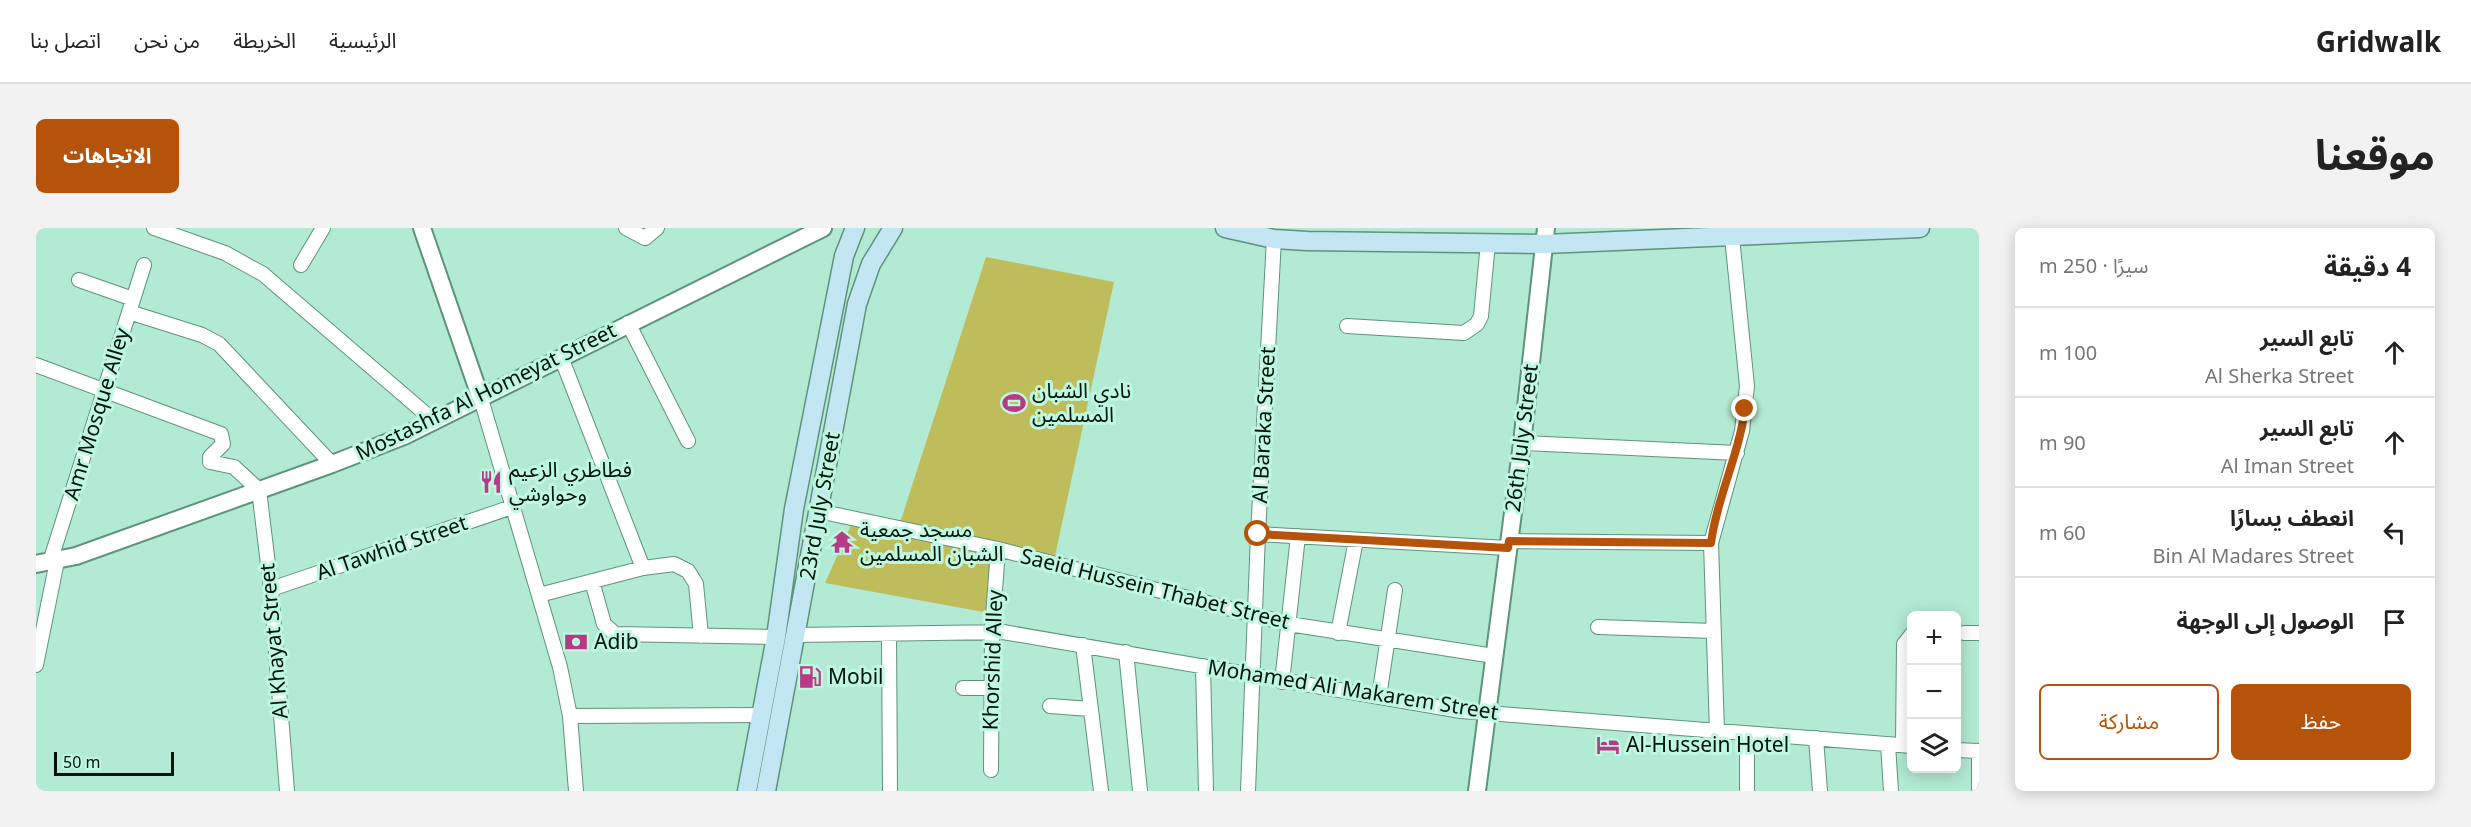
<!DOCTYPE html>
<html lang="ar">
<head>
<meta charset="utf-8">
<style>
  body { margin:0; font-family:"Noto Sans","Noto Sans Arabic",sans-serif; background:#f2f2f2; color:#222; direction:rtl }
  .controls { position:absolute; right:18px; bottom:18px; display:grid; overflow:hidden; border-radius:9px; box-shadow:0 3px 15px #0003 }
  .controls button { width:54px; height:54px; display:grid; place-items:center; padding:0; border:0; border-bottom:2px solid #e0e0e0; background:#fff; color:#222; font:30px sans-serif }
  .scale { position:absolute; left:18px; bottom:15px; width:120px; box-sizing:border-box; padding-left:6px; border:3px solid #00120a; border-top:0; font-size:16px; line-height:21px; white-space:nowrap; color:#00120a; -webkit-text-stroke:4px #bff8e0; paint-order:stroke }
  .stop { position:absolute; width:18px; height:18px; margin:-14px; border:4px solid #b45309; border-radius:50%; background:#fff }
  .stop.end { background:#b45309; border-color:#fff; box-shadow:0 2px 6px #0008 }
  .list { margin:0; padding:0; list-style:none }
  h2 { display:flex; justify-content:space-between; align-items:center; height:78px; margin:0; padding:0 24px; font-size:26px }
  h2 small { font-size:20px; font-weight:400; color:#767676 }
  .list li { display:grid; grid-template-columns:39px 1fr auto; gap:18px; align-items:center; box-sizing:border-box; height:90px; padding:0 24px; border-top:2px solid #e0e0e0 }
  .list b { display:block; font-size:22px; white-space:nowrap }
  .list p { margin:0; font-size:20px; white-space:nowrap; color:#767676 }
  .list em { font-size:20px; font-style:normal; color:#767676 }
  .actions { display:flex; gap:12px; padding:18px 24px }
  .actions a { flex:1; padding:14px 0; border:2px solid #b45309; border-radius:9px; text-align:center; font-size:21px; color:#b45309 }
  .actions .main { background:#b45309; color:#fff }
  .icon { flex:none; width:33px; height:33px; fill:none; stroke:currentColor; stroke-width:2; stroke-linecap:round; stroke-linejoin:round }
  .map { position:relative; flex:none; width:1943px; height:563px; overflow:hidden; direction:ltr; border-radius:9px }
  header { display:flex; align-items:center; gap:36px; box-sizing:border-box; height:84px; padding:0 30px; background:#fff; border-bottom:2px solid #e0e0e0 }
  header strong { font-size:28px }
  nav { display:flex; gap:33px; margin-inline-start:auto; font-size:21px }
  .intro { display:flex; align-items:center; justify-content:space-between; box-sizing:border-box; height:144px; padding:0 36px }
  h1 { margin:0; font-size:42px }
  .button { padding:15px 27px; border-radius:9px; background:#b45309; color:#fff; font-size:21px; font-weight:700 }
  main { display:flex; gap:36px; padding:0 36px }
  aside { flex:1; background:#fff; border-radius:9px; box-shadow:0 3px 15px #0003 }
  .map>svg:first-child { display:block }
</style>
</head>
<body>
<header>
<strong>Gridwalk</strong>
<nav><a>الرئيسية</a><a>الخريطة</a><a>من نحن</a><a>اتصل بنا</a></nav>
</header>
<div class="intro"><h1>موقعنا</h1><a class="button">الاتجاهات</a></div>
<main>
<aside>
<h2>4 دقيقة<small>سيرًا · 250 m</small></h2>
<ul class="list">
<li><svg class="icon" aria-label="ahead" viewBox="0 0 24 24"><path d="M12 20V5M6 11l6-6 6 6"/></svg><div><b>تابع السير</b><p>Al Sherka Street</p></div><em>100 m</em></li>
<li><svg class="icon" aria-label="ahead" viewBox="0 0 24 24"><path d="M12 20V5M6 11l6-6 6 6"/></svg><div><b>تابع السير</b><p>Al Iman Street</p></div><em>90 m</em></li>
<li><svg class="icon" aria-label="left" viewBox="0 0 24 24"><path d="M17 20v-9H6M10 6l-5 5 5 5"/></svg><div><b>انعطف يسارًا</b><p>Bin Al Madares Street</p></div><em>60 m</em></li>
<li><svg class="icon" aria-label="arrive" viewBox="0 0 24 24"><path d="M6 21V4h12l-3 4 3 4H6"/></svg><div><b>الوصول إلى الوجهة</b></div></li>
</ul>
<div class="actions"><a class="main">حفظ</a><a>مشاركة</a></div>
</aside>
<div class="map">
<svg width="1943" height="563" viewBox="0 0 1943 563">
  <rect width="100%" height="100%" fill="#b2ead3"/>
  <path fill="#bfbc5c" d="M950,29L1078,54L1019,328L864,295Z
    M816,295L958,325L953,385L789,355Z"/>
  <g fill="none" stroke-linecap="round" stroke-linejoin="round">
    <g stroke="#5e937e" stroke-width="16">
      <path id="minor" d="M118,0L189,25L227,46L398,193
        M590,0L609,10L621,0
        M265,37L287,0
        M43,52L97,71
        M93,84L166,107L183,116L296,236
        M592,95L652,213
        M1311,98L1428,105L1441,96L1445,88L1452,15
        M525,129L607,340
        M0,137L185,206L187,216L174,229V234L198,239L223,262L235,361L251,563
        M445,171L524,439L534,488L540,563
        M1486,215L1701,225
        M782,283L962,321L1253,396L1458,428
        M1222,306L1472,320
        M1474,313L1675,315
        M14,334L108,37
        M556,353L568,396L579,406L740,409
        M235,361L476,279
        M503,367L607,340L638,336L652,343L660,356L665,408
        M1562,399L1678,403
        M1302,405L1320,312
        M1928,405H1943
        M761,407L967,404L1425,483L1876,518
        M853,407L854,563
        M1047,417L1065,563
        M1090,424L1104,563
        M0,437L21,333
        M1167,438L1170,563
        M1246,454L1262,308
        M927,460H955
        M1343,469L1359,362
        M1014,478L1054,481
        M534,488L726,487
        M1681,504L1675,315L1706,203L1711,158L1696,9
        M1780,510L1784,563
        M1852,516L1855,563
        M1867,517L1868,416L1876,406
        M1920,522L1943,523
        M955,542L956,403L962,321
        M1212,563L1222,306L1238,11
        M1711,563V506
        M1943,563V523"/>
    </g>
    <g stroke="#5e937e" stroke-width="20">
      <path id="tertiary" d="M386,0L445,171
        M0,336L40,328L296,236L368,208L787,0
        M1441,563L1486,215L1510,0"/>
    </g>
    <g stroke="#5e937e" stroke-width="21">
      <path id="secondary" d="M1189,0L1238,11L1271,13L1509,16L1884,0
        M711,563L740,409L758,281L808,28L819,0
        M730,563L821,76L835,36L857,0"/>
    </g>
    <use href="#minor" stroke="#fff" stroke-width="14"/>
    <use href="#tertiary" stroke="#fff" stroke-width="16"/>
    <use href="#secondary" stroke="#c3e6f3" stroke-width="18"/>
  </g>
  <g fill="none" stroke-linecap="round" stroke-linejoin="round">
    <path stroke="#b45309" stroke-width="8" d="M1222,306L1472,320L1473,313L1675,315C1681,269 1703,227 1709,181"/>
  </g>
  <defs>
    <g id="stadium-bare" transform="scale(1.8)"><path d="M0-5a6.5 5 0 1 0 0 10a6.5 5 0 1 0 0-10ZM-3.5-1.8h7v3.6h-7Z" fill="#b83986" stroke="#bff8e0" stroke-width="2.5" paint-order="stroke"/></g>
    <g id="restaurant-bare" transform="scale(1.8)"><path d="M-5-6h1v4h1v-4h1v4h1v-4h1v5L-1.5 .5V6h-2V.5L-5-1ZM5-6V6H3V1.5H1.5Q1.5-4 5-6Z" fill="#b83986" stroke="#bff8e0" stroke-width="2.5" paint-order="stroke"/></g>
    <g id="temple-bare" transform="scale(1.8)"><path d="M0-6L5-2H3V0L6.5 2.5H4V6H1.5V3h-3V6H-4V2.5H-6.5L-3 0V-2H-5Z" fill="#b83986" stroke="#bff8e0" stroke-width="2.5" paint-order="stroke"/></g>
    <g id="bank-bare" transform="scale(1.8)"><path d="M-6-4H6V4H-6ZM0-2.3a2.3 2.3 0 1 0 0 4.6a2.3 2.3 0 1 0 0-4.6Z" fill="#b83986" stroke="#bff8e0" stroke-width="2.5" paint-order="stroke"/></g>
    <g id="fuel-bare" transform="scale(1.8)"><path d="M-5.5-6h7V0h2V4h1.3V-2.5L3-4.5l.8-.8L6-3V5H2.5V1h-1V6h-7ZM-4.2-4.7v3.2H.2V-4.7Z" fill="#b83986" stroke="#bff8e0" stroke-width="2.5" paint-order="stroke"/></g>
    <g id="hotel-bare" transform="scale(1.8)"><path d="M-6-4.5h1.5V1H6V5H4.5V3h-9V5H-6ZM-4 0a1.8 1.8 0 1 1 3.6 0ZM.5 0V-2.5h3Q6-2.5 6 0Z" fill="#b83986" stroke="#bff8e0" stroke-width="2.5" paint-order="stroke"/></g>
  </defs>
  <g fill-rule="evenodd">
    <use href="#stadium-bare" x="978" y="175"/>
    <use href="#restaurant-bare" x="455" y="254"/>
    <use href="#temple-bare" x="806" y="314"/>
    <use href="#bank-bare" x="540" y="414"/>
    <use href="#fuel-bare" x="774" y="449"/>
    <use href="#hotel-bare" x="1572" y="517"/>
  </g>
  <g text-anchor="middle" stroke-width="6" stroke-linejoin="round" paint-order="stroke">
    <g font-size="21" fill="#00120a" stroke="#bff8e0" text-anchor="start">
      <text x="996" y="170">نادي الشبان<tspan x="996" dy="24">المسلمين</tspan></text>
      <text x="473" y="249">فطاطري الزعيم<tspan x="473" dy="24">وحواوشي</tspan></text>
      <text x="824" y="309">مسجد جمعية<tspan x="824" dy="24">الشبان المسلمين</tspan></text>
      <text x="558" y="421">Adib</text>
      <text x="792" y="456">Mobil</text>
      <text x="1590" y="524">Al-Hussein Hotel</text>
    </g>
    <g font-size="21" fill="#00120a" stroke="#bff8e0">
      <text transform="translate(450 164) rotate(-26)" y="7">Mostashfa Al Homeyat Street</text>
      <text transform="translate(61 186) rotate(-73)" y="7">Amr Mosque Alley</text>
      <text transform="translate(1228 197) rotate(-87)" y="7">Al Baraka Street</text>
      <text transform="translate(1486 210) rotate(-83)" y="7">26th July Street</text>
      <text transform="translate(784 278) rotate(-80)" y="7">23rd July Street</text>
      <text transform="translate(356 320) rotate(-19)" y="7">Al Tawhid Street</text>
      <text transform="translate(1119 361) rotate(14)" y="7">Saeid Hussein Thabet Street</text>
      <text transform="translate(238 413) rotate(-95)" y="7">Al Khayat Street</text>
      <text transform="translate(957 432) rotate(-88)" y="7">Khorshid Alley</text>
      <text transform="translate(1317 462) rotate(9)" y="7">Mohamed Ali Makarem Street</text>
    </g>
  </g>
</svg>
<div class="controls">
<button>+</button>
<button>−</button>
<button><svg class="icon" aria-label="layers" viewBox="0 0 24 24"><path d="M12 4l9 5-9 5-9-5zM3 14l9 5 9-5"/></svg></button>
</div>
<div class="scale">50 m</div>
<div class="stop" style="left:1222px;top:306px"></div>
<div class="stop end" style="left:1709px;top:181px"></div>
</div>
</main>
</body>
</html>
